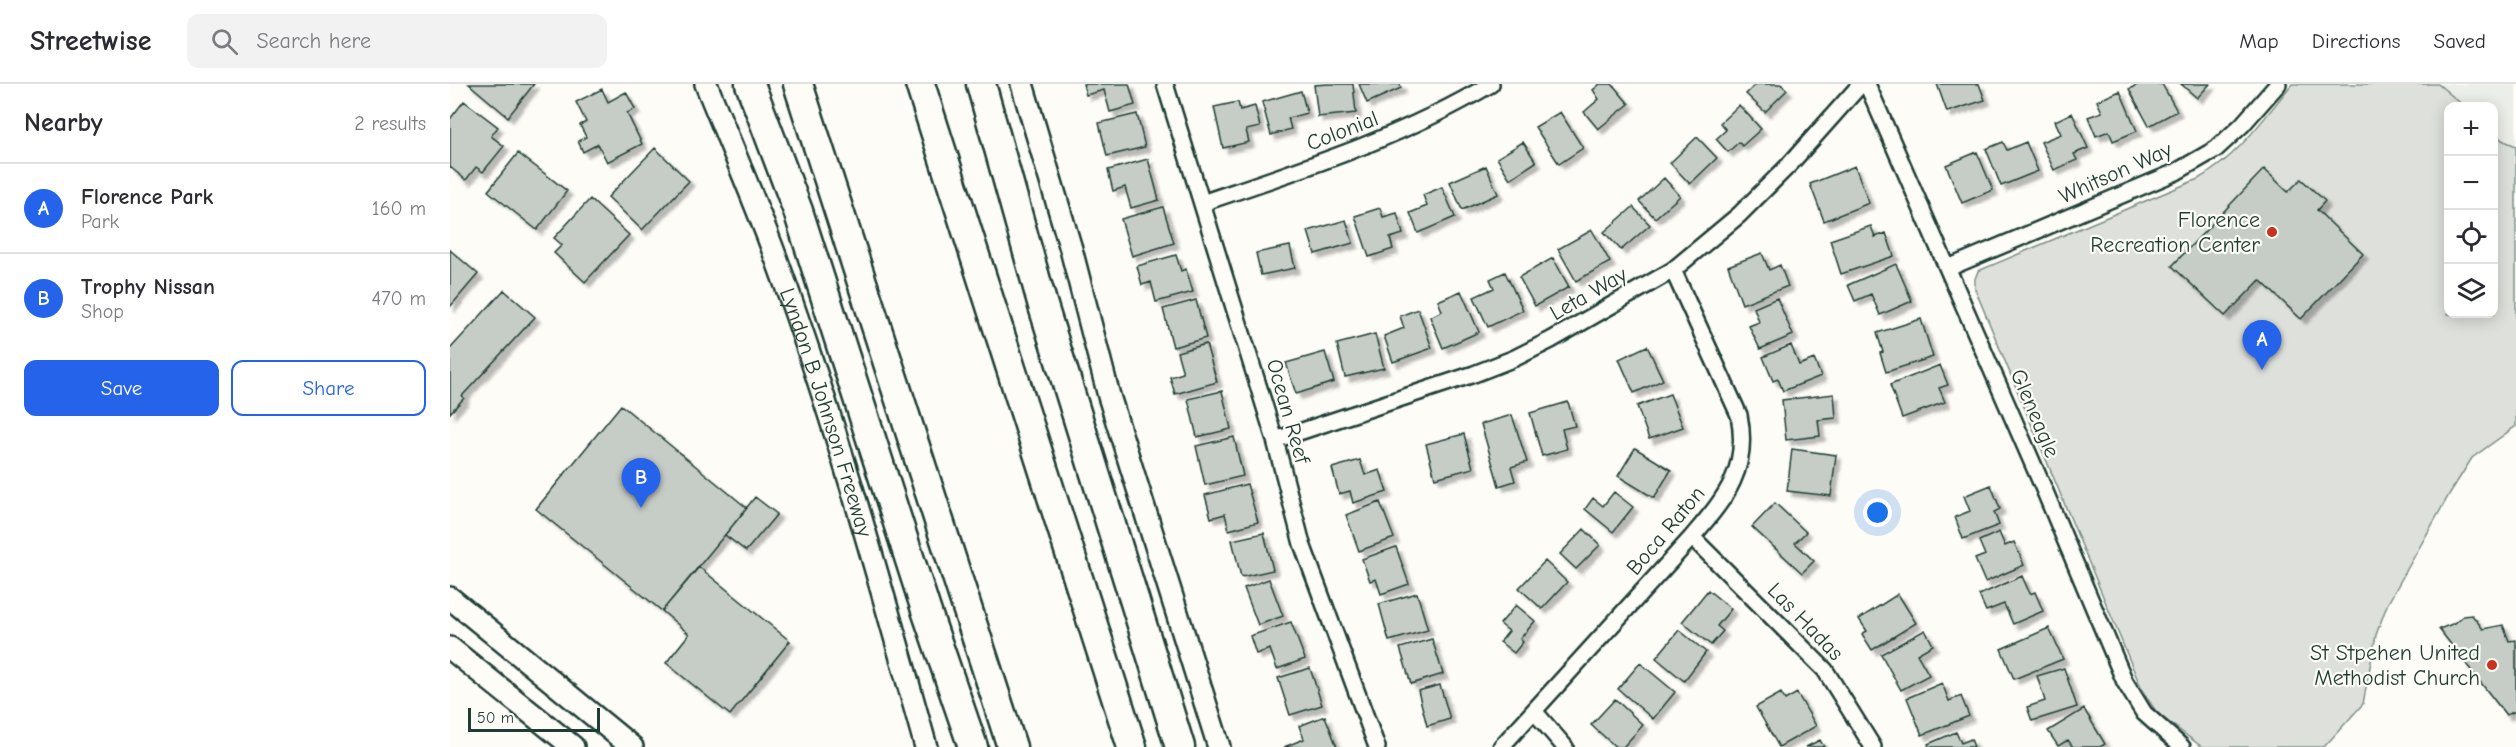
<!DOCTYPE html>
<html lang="en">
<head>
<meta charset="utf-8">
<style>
  body { margin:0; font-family:"Comic Neue",sans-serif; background:#f2f2f3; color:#2b2b33 }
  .controls { position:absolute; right:18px; top:18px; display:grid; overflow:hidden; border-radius:12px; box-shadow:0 3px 15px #0003 }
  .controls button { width:54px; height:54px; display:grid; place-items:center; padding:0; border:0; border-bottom:2px solid #e1e1e2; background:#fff; color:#2b2b33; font:30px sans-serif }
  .scale { position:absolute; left:18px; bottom:15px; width:132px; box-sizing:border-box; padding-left:6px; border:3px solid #1f3d34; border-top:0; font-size:16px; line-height:21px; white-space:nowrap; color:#1f3d34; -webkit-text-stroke:4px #fdfcf7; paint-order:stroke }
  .you { position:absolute; left:1428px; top:429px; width:21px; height:21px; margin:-15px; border:4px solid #fff; border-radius:50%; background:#1a73e8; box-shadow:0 0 0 9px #1a73e833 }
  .badge { display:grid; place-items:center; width:39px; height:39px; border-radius:50%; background:#2563eb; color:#fff; font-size:20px; font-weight:700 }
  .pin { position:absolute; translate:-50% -50px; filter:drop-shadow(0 2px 3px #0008) }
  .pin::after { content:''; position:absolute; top:32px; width:21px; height:18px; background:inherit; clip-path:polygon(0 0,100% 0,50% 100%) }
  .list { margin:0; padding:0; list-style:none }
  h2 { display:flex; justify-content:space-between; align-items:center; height:78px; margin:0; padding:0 24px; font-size:26px }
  h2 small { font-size:20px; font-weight:400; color:#7c7c81 }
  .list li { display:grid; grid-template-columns:39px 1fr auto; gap:18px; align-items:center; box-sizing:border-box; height:90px; padding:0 24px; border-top:2px solid #e1e1e2 }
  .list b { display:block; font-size:22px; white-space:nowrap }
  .list p { margin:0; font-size:20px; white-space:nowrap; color:#7c7c81 }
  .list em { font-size:20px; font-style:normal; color:#7c7c81 }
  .actions { display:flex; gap:12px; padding:18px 24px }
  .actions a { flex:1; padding:14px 0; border:2px solid #2563eb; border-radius:12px; text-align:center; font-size:21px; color:#2563eb }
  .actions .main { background:#2563eb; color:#fff }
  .icon { flex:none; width:33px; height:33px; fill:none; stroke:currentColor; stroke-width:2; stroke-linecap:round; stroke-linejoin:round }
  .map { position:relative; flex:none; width:2066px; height:663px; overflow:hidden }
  header { display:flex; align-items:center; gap:36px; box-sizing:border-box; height:84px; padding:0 30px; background:#fff; border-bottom:2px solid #e1e1e2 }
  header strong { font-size:28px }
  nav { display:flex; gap:33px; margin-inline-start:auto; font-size:21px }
  .search { width:420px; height:54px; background:#f2f2f3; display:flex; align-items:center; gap:15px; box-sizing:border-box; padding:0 21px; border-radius:12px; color:#7c7c81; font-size:22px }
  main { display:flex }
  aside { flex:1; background:#fff }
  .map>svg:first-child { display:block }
</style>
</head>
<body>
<header>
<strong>Streetwise</strong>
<div class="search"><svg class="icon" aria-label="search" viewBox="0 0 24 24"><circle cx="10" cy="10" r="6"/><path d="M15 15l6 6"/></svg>Search here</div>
<nav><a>Map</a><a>Directions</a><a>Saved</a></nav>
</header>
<main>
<aside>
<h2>Nearby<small>2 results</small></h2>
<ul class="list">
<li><span class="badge">A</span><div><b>Florence Park</b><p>Park</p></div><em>160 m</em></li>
<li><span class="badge">B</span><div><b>Trophy Nissan</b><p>Shop</p></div><em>470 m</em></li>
</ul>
<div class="actions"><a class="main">Save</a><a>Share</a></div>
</aside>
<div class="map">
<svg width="2066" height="663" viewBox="0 0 2066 663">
  <defs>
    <filter id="shadow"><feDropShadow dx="5" dy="5" stdDeviation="1.5" flood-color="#0004"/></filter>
  </defs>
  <rect width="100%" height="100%" fill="#fdfcf7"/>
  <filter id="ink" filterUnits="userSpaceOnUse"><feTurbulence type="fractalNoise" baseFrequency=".0167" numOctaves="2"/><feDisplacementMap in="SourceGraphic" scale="12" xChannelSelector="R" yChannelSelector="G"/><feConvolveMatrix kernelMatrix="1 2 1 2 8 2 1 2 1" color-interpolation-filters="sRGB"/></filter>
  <g filter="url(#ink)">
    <path fill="#eceee9" d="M1988,0H2066V62L2052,56L2044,48V22H2014Z"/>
    <path fill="#dde0db" stroke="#7e8e88" stroke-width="1.5" d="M1842,0H1988L2014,22H1998V230H2044V48L2052,56L2066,62V342L2022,374L2000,409L1937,521L1926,551L1913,620L1874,663H1752L1707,629L1692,606L1525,205V195L1528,187L1748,95C1788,73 1813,35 1842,0Z"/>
    <path fill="#c6cdc7" stroke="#1f3d34" stroke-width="1.5" filter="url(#shadow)" d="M19,0H84L58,33Z
      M633,0H679L685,21L660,28L654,6L636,11Z
      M878,0H903L906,29L868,33L864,1Z
      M909,0H950L951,4L917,19Z
      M1150,0H1162L1179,20L1148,45L1134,28L1149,15L1143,6Z
      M1306,0H1331L1337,6L1315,28L1296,10Z
      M1487,0H1529L1535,16L1497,28Z
      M1689,0H1712L1727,27L1699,42L1679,5Z
      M1731,0H1760L1747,14Z
      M152,5L158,18L176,8L185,25L177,29L192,60L157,78L148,60L133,68L128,57L136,53L130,41L136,38L126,18Z
      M851,7L857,29L838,34L841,45L821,51L812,18Z
      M1670,7L1687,47L1663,57L1659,47L1646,52L1638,33L1652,28L1647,17Z
      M14,17L48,43L41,52L54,62L33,88L26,83L16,96L0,83V35Z
      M788,18L790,26L805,22L810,43L796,46L799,58L773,64L764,23Z
      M1289,21L1311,45L1292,62L1289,58L1278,68L1266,55L1276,46L1270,39Z
      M1110,28L1133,64L1109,80L1085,43Z
      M1622,29L1638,64L1624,70L1627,76L1604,86L1591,58L1611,50L1605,37Z
      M687,30L695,63L657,72L649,39Z
      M1247,53L1267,74L1240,100L1220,79Z
      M1073,58L1086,78L1060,95L1047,74Z
      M1553,58L1557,66L1576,58L1588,87L1551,102L1536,65Z
      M205,64L239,97L192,146L158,113Z
      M1527,68L1543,106L1512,119L1496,81Z
      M68,69L117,107L87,146L38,107Z
      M698,75L709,116L681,124L675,103L663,107L658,86Z
      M1036,82L1048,110L1012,126L1000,98Z
      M1405,82L1419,119L1374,137L1360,100Z
      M1814,85L1838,108L1851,95L1875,117L1867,126L1913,170L1851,235L1810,196L1775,232L1722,182Z
      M1214,94L1230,112L1205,134L1189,117Z
      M992,103L1005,133L968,149L960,129L977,122L973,111Z
      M140,115L179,151L135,198L104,169L112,161L104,154Z
      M713,123L724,159L682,172L671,135Z
      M1183,123L1200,141L1171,166L1154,148Z
      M930,124L933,133L947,129L953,150L940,154L943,165L919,173L905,132Z
      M896,136L903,159L865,170L858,147Z
      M1421,142L1425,153L1436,149L1444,172L1391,190L1380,156Z
      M1142,146L1160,178L1126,197L1108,165Z
      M840,162L845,184L811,191L806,169Z
      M0,166L28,190L0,223Z
      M1312,169L1319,186L1330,181L1338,202L1292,220L1278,182Z
      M726,171L731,187L736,185L743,208L706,218L701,198L692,201L687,182Z
      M1103,174L1119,203L1085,222L1069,193Z
      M1446,180L1462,217L1430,231L1421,210L1405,217L1398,201Z
      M1055,188L1073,226L1038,243L1024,213L1044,204L1040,195Z
      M54,206L85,233L12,312L14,314L0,329V265Z
      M1011,207L1029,248L993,264L980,233L992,227L988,217Z
      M1327,214L1343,251L1310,265L1299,242L1309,238L1304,224Z
      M746,216L756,254L723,263L713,225Z
      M968,225L982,264L943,278L934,252L954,244L950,232Z
      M1471,235L1483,273L1436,288L1430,269L1433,268L1427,249Z
      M925,250L934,284L895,293L887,260Z
      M756,260L767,298L725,310L720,293L733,289L727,268Z
      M1341,261L1349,281L1364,275L1371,292L1333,307L1328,295L1323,297L1313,273Z
      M1197,262L1213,296L1184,309L1169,275Z
      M875,268L884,298L846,310L836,279Z
      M1490,281L1498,301L1489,304L1495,318L1452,334L1440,301Z
      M772,307L781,345L747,353L738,315Z
      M1220,310L1233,343L1199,355L1187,322Z
      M1384,310L1386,334L1368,336L1370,352L1336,356L1332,316Z
      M1118,318L1125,342L1112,345L1117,365L1092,372L1080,329Z
      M171,321L297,424L212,527L86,425Z
      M1062,331L1077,378L1061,383L1065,397L1049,402L1031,340Z
      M1014,350L1023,384L985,394L976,360Z
      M784,353L793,392L755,401L746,362Z
      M1185,364L1221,386L1204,414L1168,392Z
      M1342,365L1386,371L1381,412L1337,407Z
      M910,376L915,391L930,386L937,408L903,419L900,407L889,410L882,384Z
      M797,400L808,438L779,446L775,430L761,434L755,411Z
      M1541,401L1550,425L1544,428L1549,441L1513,455L1505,433L1520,427L1514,412Z
      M1164,408L1183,423L1163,448L1135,425L1143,414L1153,422Z
      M305,413L327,430L296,467L275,451Z
      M930,418L944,454L909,467L896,431Z
      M1325,419L1356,448L1345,459L1364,477L1352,489L1302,443Z
      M1134,445L1150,461L1126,485L1110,470Z
      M1549,448L1555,462L1564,458L1574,481L1535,498L1525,475L1535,471L1529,457Z
      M814,449L823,486L791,493L782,456Z
      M946,463L959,500L931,510L926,495L920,497L912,475Z
      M1095,477L1117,498L1092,525L1069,504Z
      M249,483L340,557L280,631L216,579L239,550L212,527Z
      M1572,492L1580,510L1585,508L1593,527L1563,540L1554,520L1536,527L1529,511Z
      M819,495L833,532L808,541L794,504Z
      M1258,506L1281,525L1267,542L1273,547L1261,561L1232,538Z
      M967,509L978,546L939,557L929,520Z
      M1448,510L1466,539L1422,566L1412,550L1417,547L1409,535Z
      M1066,521L1085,537L1070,555L1073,558L1064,569L1050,558L1059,547L1050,540Z
      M2022,531L2033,545L2053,541L2059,557L2066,556V627L2056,631L1989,545L2005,539L2013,532Z
      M841,538L855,575L827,585L820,565L806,570L800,552Z
      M1599,544L1613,575L1564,595L1551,565Z
      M1229,546L1256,568L1234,597L1206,574Z
      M1475,546L1483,561L1467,570L1479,591L1451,606L1431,570Z
      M982,555L993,590L961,600L950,564Z
      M1190,579L1225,608L1203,635L1168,605Z
      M860,584L872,621L840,631L828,594Z
      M1614,584L1627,623L1582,637L1577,623L1595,617L1587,592Z
      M1492,599L1499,617L1511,612L1519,632L1472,651L1457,614Z
      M990,601L1000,635L977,642L968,607Z
      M1331,609L1335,616L1347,609L1366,642L1329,663L1306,623Z
      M1165,615L1193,641L1173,663H1166L1141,641Z
      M1634,625L1655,660L1650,663H1623L1618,656L1608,662L1598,647Z
      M875,632L887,663H834L854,655L849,642Z
      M1506,648L1511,659L1521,655L1524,663H1479L1478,660Z
      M1370,656L1374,663H1356Z"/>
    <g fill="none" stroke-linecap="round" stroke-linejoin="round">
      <g stroke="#1f3d34" stroke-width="20">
        <path id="minor" d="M715,0L825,356L852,460L927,663
          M1417,0L1593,403L1675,598L1694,629L1732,663
          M752,119C852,85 951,54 1041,0
          M1498,184L1726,88L1766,65L1792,41L1828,0
          M825,356L1024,290L1065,274L1101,256L1223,186L1289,131L1339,81L1411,0
          M1242,453L1375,586L1423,663
          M1084,627L1115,663
          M1051,663L1242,453C1275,414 1300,386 1289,331L1223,186"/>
      </g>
      <g stroke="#1f3d34" stroke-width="26">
        <g id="secondary">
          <path id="s1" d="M256,0C281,62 308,123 330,185C387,342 431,503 476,663"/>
          <path d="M572,0L621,165L659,312L769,663"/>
          <path d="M0,514L182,663"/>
          <path d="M0,564L123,663"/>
        </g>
      </g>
      <g stroke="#1f3d34" stroke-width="33">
        <path id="motorway" d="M300,0L348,127L476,526L523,663
          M348,0L562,663
          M470,0L682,663
          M531,0L593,222L730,663"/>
      </g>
      <use href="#minor" stroke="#fdfcf7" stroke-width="15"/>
      <use href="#secondary" stroke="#fdfcf7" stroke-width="21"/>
      <use href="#motorway" stroke="#fdfcf7" stroke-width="28"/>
    </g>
  </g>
  <g fill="#c8321e" stroke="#fdfcf7" stroke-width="2">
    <circle cx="1822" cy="148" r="6"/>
    <circle cx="2042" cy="581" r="6"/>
  </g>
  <g text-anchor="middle" stroke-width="4.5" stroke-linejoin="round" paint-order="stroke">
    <g font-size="22" fill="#1f3d34" stroke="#fdfcf7">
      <text transform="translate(892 46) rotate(-21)" y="8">Colonial</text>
      <text transform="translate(1665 88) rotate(-24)" y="8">Whitson Way</text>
      <text transform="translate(1138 209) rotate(-30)" y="8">Leta Way</text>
      <text transform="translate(839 327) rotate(74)" y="8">Ocean Reef</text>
      <text dy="8" stroke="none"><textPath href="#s1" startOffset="350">Lyndon B Johnson Freeway</textPath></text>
      <text transform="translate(1586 329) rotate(67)" y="8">Gleneagle</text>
      <text transform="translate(1215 446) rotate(-50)" y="8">Boca Raton</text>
      <text transform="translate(1356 537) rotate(46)" y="8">Las Hadas</text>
    </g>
    <g font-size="22" fill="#1f3d34" stroke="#fdfcf7" text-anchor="end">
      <text x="1810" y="143">Florence<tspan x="1810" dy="25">Recreation Center</tspan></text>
      <text x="2030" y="576">St Stpehen United<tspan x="2030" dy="25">Methodist Church</tspan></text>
    </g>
  </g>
</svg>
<div class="controls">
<button>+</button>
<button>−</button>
<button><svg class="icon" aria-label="locate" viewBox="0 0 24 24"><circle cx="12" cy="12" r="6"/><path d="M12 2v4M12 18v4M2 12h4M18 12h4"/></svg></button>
<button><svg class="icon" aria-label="layers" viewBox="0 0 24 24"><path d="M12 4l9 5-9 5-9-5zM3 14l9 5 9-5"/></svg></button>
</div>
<div class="scale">50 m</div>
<div class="you"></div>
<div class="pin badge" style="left:1812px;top:286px">A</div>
<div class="pin badge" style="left:191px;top:424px">B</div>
</div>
</main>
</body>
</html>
